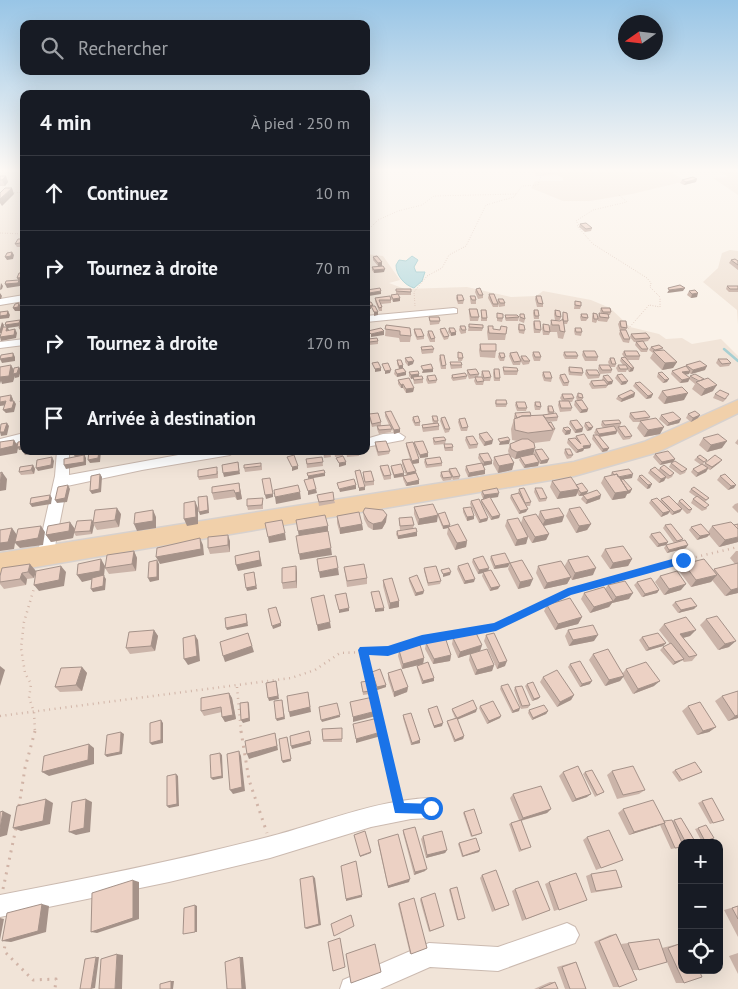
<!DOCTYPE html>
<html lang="fr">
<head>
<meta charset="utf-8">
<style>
  body { margin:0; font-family:"PT Sans",sans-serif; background:#242831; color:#f1f3f6 }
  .controls { position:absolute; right:15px; bottom:15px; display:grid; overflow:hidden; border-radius:10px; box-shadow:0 5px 20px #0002 }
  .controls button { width:45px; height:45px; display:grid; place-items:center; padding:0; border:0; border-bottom:1px solid #363941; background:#171b24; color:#f1f3f6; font:25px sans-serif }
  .compass { position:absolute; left:618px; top:15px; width:45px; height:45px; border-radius:50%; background:#171b24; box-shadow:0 5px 20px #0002; rotate:256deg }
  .stop { position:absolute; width:15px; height:15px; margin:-11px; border:4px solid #1a73e8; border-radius:50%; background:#fff }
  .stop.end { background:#1a73e8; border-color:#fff; box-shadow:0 1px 5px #0008 }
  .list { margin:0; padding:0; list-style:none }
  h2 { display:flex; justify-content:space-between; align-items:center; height:65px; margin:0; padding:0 20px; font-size:21px }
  h2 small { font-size:16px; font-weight:400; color:#9ea1a6 }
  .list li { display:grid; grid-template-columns:32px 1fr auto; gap:15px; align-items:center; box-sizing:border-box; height:75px; padding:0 20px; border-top:1px solid #363941 }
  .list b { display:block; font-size:19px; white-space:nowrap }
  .list em { font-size:16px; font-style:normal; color:#9ea1a6 }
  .icon { flex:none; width:28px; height:28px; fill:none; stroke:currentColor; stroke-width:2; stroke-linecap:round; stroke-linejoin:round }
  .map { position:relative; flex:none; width:738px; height:989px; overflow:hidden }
  .search { position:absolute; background:#171b24; box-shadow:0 5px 20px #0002; left:20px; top:20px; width:350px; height:55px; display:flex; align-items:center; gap:12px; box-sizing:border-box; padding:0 18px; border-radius:10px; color:#9ea1a6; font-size:19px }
  .panel { position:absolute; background:#171b24; box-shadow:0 5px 20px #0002; left:20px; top:90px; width:350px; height:365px; border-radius:10px }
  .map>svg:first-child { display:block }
</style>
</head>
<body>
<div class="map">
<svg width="738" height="989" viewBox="0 0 738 989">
  <rect width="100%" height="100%" fill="#faf2e9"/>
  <path fill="#f1e4d8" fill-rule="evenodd" d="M0,170H24V451H366V254L383,256L400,280L389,283L405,289L467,287L511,297L536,296L543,291L591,300L610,308L630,327L659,334L666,339L682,338L692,344L721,339L738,356V989H0ZM682,843H719V970H682Z
    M533,170H667L686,181L632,194L590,201H563L531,188L535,181H563V178L557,175L536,176Z
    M718,170H738V195L713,178L728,177Z
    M730,250L738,251V325L737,310L703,282L718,268L722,253Z"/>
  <path fill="#c0dfe2" stroke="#a7cfd2" d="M412,256L418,260L414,267L416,272H425L422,281L414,288C404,285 396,275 396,265L399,260L406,261Z"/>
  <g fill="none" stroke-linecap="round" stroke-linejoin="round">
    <path stroke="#a7cfd2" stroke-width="2.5" d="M724,349L738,361"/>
    <g stroke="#cbbab0" stroke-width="2">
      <path id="minor" d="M24,295V301L0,305V299Z
        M454,308L457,309V313L366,322V316Z
        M24,339V345L0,348V342Z
        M24,433V441L0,447V439Z
        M399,433L405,437L403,440L366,447V439L383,434Z
        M57,451H69V475L200,451H236L230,455L142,470L67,486L53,556L50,560L45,562L40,560L37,556L55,476Z
        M431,798L438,801L441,808L438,815L431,818L411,819L371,827L270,858L169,882L0,917V895C90,878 180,860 268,837C323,823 374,800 431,798Z
        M567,923L575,927L579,935L575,943L498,971L430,967L380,989H340L343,980L429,943L498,947Z"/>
    </g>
    <g stroke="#d7d1ce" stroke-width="3">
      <path id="primary" d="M738,400V413L658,452L574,476L0,573V553L574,462L644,442Z"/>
    </g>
    <path stroke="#d1b4a7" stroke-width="1" stroke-dasharray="0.5 2" stroke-linecap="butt" d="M12,193L24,192
      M619,195L627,202L593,210L576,221L579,225L577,226L593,244L647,278L651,283L650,287L660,297V307L649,305L628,329
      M366,232L378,220L398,211L422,205L434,196L516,194
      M0,233L24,234
      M415,306L414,292L427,276L442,268L449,255L466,246L486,205L514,197L522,186L538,185L541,175L553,173L556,170"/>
    <path stroke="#d1b4a7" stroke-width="2.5" stroke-dasharray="1 4.5" stroke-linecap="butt" d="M35,585L24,622L21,648L25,673L31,684L29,698L34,712L35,732
      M363,651L381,732
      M237,687L241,732
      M0,716L291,678L315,670L340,653L388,651L422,640L496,627L568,592L646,569L738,547"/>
    <path stroke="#d1b4a7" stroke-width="3" stroke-dasharray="2 5.5" stroke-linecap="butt" d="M241,731L249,780L267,833
      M381,731L396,797
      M19,806L25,768L35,731
      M3,889L16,828
      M6,939L4,951L33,980L56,979L55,989"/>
    <use href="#minor" fill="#fff" fill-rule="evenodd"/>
    <use href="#primary" fill="#f1d0aa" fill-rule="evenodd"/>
  </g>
  <path fill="#cbb4a9" d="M0,176H6L8,182L5,186H0Z
    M682,180L696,182L684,185L680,183Z
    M580,224L592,228L591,231L585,232L579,227Z
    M24,239V247H23L22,245L21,247H17L15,244Z
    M373,257L382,262V266L384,272L374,273L372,270V267L378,266L373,260Z
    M731,260L738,261V270L729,263Z
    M727,286H738V292H729L726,289Z
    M396,289H411V295H398L400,298V301L393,302L391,298V295L396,294Z
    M476,289L483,295V298L478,299L475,292Z
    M689,291L697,297L691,298L687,295Z
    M489,294L497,302L498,299L505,303V306L499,307L498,304V307H493L488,298Z
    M457,295L464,300L463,304H458L456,298Z
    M470,296L476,300V304H471L470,299Z
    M536,296L543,304V307H537L535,299Z
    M375,298L391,300V303L381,304L382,307V311H379L375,301Z
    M575,301L581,306L580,309H574Z
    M601,308L611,312L610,315H608L609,318L607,322L598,321V317L599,313H601L600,311Z
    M469,309L479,317L478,321H470L469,313Z
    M481,310L487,318V321H481Z
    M534,310L539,316V319H534L533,313Z
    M555,310L561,317L560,320H555L554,314Z
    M563,312L568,321L567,324H564L565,332L563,339L558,338L557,332H550L549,335H543L542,328L543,324L550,327L551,320L560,321L562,320Z
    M497,313L503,318L502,322L497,321Z
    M593,313L598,319L596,323L592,322V317Z
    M520,314L525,319L524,323L519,321Z
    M581,314L588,318L586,321H581L580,317Z
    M505,315L519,317L518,321H506L505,319Z
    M429,317L440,321L439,324L430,325Z
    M534,321L541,330L540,333H534L533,324Z
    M620,321L627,328L626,330L630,339L629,343L623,342L619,334L620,331L618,324Z
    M469,324L483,328L482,331H468Z
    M519,324L525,330L524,334L519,333L518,328Z
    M386,325L411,336L410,342H400L399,338L385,336Z
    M460,326L466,330V333L461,334L459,330Z
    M488,326L493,329L506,334L505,340H488L487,332Z
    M449,328L456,332V335L451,336L448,332Z
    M575,328L582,332L581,336L575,335L574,331Z
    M414,329L424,336V339L417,340L414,333Z
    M440,329L449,336L448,339L444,340L440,332Z
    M428,331L435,338V342H430L427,335Z
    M631,334L650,338L648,341L643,342L648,349L647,352H641L635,345L636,342H634L630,337Z
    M368,339L378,341V344L369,345Z
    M480,344L496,351L495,358L480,357L479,350Z
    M421,347L434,349L433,353L422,354L421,351Z
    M651,347L663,350L677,362L673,368L662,370L650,358L653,353L649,350Z
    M583,351L598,357L597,361H585L582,355Z
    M624,351L640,356L639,360H627L633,371L629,372L627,369L626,372H618L616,368L618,365H623L620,361L621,358L624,357L622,354Z
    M458,352L463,358L462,361H458Z
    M533,352L541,357L540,361H534L532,355Z
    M564,352L578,356L577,359H565L563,355Z
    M499,353L505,357L504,361H500L498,357Z
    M510,353L521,361L520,365H513L509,356Z
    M440,355L446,365V369H441L439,359Z
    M521,356L530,361L529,364L523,365L520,360Z
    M405,358L413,364L408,366L405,362Z
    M610,358L616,364L615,367H611L612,370L611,373L600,374L598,369L599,365L610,367L608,362Z
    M718,359L731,363L729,366L720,367L716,363Z
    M397,360L403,365V368L406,372V375L397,377L394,374L395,370L399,369L397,364Z
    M450,362L462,365V368L451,369L450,365Z
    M686,365L705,370L691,374L689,373V374L685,375L689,378L690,376L713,391L701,396L692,389L695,384L689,379L688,382L680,383L671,374L672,371L686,366Z
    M503,367L518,371L517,375H504L503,371Z
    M569,367L583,373L582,376L569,375L568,370Z
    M494,369L500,378V381H494L493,373Z
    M467,370L479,374L478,377L483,379L481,375L482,371L491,377L490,381H484L483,385H476L474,381L475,378L469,379L467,374Z
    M586,370L600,375L599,378L588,379L585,374Z
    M409,372L419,374V377L423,379V383L414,384L413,378L411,379L409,376Z
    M543,372L552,378L551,382L544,381L542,375Z
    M658,373L667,382L663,383L657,377Z
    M452,375L467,376L466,379L453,381L451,378Z
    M560,375L569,382L568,386H563L559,378Z
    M617,375L626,384L621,385L615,378Z
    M427,376L437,380L436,383L428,384L426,380Z
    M603,376L612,384L608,385L606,388L592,389L589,384L591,381L602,380Z
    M398,380L414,388L413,392L406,393L403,388H401L398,384Z
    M635,383L653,394L651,398L646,399L633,386Z
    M662,391L684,400L664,404L658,398Z
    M578,393L583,398L582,400L588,409L587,412L580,413L574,405L575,401H577L576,397Z
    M635,393L634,397L621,402L616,399L618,396Z
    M562,394L574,398L572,402H570L572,408L571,411L560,412L558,405L559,401H562L560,398Z
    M715,394L727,398L723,402L713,398Z
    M496,400L507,404L506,407H496L495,403Z
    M516,402L527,408L526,411H517L515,405Z
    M535,402L541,407L540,410H535L534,405Z
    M548,406L554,412L553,414L558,417L557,421L547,422L555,429L550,441L534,443L533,455L534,454V453L535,450L549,459L547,463L540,464L539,463L538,466L524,468L519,460L520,458L515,459L510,456L514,463L512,470L498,473L493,464L494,457L509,454L508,451L510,444L517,441L512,440L511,429L514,419V417L515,413L531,416L542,415L548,414L547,409Z
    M385,412L400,432L394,434L392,429L391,432L379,434L377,429V426L372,427L369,417V414L381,422V426L389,425L385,416Z
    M630,413L650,417L648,419L660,434L644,437L637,428L640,422H633L629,417Z
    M688,414L698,418L691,422L686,418Z
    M661,415L681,419L679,423L667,426L659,419Z
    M432,416L438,421V423L439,426V430L423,432L422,428V425L433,423L432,420Z
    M413,417L420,422V426H415L412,420Z
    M441,418L450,429L449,432L445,433L440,421Z
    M459,419L468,427L467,431H461L458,422Z
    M570,421L583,428L582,432L575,433L569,424Z
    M602,421L621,423L620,426L632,436L630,439L623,440L617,431L616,434L600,437L609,448L607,451L602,452L592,439L593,435H596L594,433L596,429L603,428L601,425Z
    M585,423L593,427L591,430L587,431L584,426Z
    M563,428L571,430L570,434L565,435L562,431Z
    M479,434L492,444L484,446L479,438Z
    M576,436L591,445L590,448L584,449L583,451L576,453L567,443L568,439L575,438Z
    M466,437L478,444L477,448L469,449L465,440Z
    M433,438L446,440L445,444L434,445L433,442Z
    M703,438L722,448L707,452L699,445Z
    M738,439V445L735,443Z
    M375,442L390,451L389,454L378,456L375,446Z
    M414,442L428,453V457L420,458L414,446Z
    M406,443L419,459V463L412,464L416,471L419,484L406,486L403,479V477L394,478L391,469V466L404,476L406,475L402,464V460L411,462L406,446Z
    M444,444L453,447V451H445L444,448Z
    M565,449L573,455L571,458L567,459L564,453Z
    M323,451H330L331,457L324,458Z
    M334,451H343V456L335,457Z
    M346,451H358L359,456L347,457Z
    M479,454L492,464L483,466L485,470V474L468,477L465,470L466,466L481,463L478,458Z
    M655,454L675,459L673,462L660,465L653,457Z
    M322,457L323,466L307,468L306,459Z
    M697,457L707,460L703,464L704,465L705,463H719L710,470L708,469L706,472L696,477L691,472L693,469L701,465L694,460Z
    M425,459L442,463V466L426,468L424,462Z
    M671,463L687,469L685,473L680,475L669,467Z
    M33,465L35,469L34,474L21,475L19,472Z
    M262,466V470L245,472L244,468Z
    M380,466L391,475V479L384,480L380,469Z
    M660,468L674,473L672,477L668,479L666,478L664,481L659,483L648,473L650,470H658Z
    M449,469L460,476L459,479L453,480L452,478L451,480L443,481L440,476L441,472L449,471Z
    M218,471V478L199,480L198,477Z
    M363,472L374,481V485L365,486L363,476Z
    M612,472L632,478L620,480L632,489L630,493L627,494L625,498L612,500L601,483L604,477L610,476Z
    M642,475L650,488L647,489L637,480L639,476Z
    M720,476L734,488L728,490L717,480Z
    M552,481L576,485L587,494L600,499L586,504L581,499L583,496H579L577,493L576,496L557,499L550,487Z
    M239,483L242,499L237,500L235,497L214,500L212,493Z
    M535,488L547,498L546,501L539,502L534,492Z
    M519,489L531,502L530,506H526V512L519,514L510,498L511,495L518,493Z
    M691,489L709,498L705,502L707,509L702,511L691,503L693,499L696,497L689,492Z
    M482,491L498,497L490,498L500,515L499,518L491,520L481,503L488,518L487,521L479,523L470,504L471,501L481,503V500L483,499L481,494Z
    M317,495L334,500L335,503L319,506Z
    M661,499L677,504L679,501L692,509L690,513L687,514L682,509L680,512L672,515L669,512L668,514L661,517L649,503L651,500L660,501Z
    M263,502V509L248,510L247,506Z
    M738,503V513L732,507L735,504Z
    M414,507L437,522L418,525L414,514Z
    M463,508L474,516V519L467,521L463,512Z
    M569,509L591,524L587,530L576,533L566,516Z
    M540,511L564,516L562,522L544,526L549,534L546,540L532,543L524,530L528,537L526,544L515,546L505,526L507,520L521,523L523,517H538Z
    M363,512L386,522L382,529L373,530L368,527L364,519Z
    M121,514L119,527L97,530L94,525L92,534L76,536L74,533L73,538L51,542L46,535L75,529L93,521Z
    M438,514L450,527L467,541L466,547L455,550L447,534L448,528L443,529L438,517Z
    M337,516L362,524L363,530L340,534L337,523Z
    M399,518L414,525L413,528L417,536L398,539L396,534L397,531L410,529L400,530Z
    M665,525L682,541L686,548L667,553L664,548L666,545L674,543L663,528Z
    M712,526L738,542L719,547L709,535L707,537L697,540L689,530L691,527L708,532Z
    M651,534L668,542L666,545L657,547L649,537Z
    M230,541V552L210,554L208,548Z
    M605,549L632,559L628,566L610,569L601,556Z
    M134,551L137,558L136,571L109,574L105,568Z
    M736,551H738V593L725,596L712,580L711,582L691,587L679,571L684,564L713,571L714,569L735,564L730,558Z
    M491,556L508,567L494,569L490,559Z
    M473,559L488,571L498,589L490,591L482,576L483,573L478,574L472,562Z
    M568,560L593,575L572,580L564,567Z
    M510,563L530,586L518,589L508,569Z
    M296,566L297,573V588L283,589L282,583Z
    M458,566L474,582L464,584L457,569Z
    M538,566L571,577L567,584L544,589L536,573Z
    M344,567L367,578V584L347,587Z
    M424,568L441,581L440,584L428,586L424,571Z
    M36,571L34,578L27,579L26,585L4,589L0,584V576Z
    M660,576L681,590L664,595L655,582Z
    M409,578L424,591L423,594L415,596L409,581Z
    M383,580L399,601V607L389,609L383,586Z
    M637,582L659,590L657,593L642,597L634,585Z
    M608,585L629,599L612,603L609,607L590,613L581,599L584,593L605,589Z
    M675,602L694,609L678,613L672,605Z
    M547,605L582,617L578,624L555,630L544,611Z
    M706,619L729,647L718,650L700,625Z
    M664,624L690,636L683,638L697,655L692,661L684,662L682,660L673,665L660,650L663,647L670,644L659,630Z
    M154,630L158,636L155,651L130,654L126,648Z
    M568,630L594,641L569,646L565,636Z
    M486,635L505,666L497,669L484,641Z
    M642,637L666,643L663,646L646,651L639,640Z
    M453,638L482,645L480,651L458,658L452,644Z
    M426,643L451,655L450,661L433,664L425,649Z
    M399,650L424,658L423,664L434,678V681L422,684L417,668V666L419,665L402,669L398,656Z
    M470,654L494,665L492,671L475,675L469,660Z
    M593,654L623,673L626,669L654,686L633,694L623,677L620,681L605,686L589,660Z
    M570,664L590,684L580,687L568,667Z
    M82,667L87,673L82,691L60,692L55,687Z
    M372,672L386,685V687L377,690L372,674Z
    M388,673L408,687L407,692L394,697L388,679Z
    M543,677L574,695L571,700L557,707L540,682Z
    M361,682L370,691V694L363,695Z
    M527,684L540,697L538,699L532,701L525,686Z
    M501,686L519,711L512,713L500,689Z
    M515,687L530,705L528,708L521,709L514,690Z
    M738,691V718L728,721L715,701L722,696Z
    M229,693L232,698L236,719L225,722L222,717V712L204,716L201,711Z
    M480,706L500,718L487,724L479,708Z
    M688,706L716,727L709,732L697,735L682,711Z
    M428,709L442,726L434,728L428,711Z
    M452,709L476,712L457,720L464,736L463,739L454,742L447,723V721L455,718L452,711Z
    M529,710L548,711L546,714L532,720L528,713Z
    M403,715L420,740V743L411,745L403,718Z
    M342,728V742H323V740Z
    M675,770L702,772L679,782L672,772Z
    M612,771L645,790L639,794L617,799L607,775Z
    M563,772L587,797L572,802L559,776Z
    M585,772L604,792L595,797L583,774Z
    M513,794L551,809L547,813L521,821L529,848L519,852L509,824L511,823L519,820L510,798Z
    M702,801L720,821L710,824L698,803Z
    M623,809L664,821H672L681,818L696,843H682V847L671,849L660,825L629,835L618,813Z
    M464,812L481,834L471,837L463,813Z
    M698,828L714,838L702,842L695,829Z
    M403,830L425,871L414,875L403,833Z
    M423,836L447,850L445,853L426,858L421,839Z
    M587,837L623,860L596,870L583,840Z
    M378,840L409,882L388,888L378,843Z
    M459,843L480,850L479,852L462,857L458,844Z
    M591,874L622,887L616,889L591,893L586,876Z
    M482,875L509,905L492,912L480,878Z
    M549,882L587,900L554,911L545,884Z
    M450,889L464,918L457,920L449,890Z
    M515,889L550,910L522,921L512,891Z
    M421,898L442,927L429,932L420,900Z
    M399,903L427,948L410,954L398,904Z
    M738,906V937L724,910Z
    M616,934L629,962L621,944L659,939L662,948L682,943V970L684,983H676L667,962L639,970H632L619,987H613L594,942L610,935Z
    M738,953V974L729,956Z
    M576,962L586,989H565L557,967L571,963Z
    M550,982H555L558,989H534Z"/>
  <path fill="#a59289" d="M6,176L8,182L5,186L2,180Z
    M697,179L696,182L684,185L686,182Z
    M12,188L14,194L2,206L0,203V199Z
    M12,252L14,255L13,259L7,260L5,257Z
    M382,262V266H378V263Z
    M385,269L384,272L374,273V270Z
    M24,277V281H20L21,283L20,286L7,288L5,284L19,281L17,278Z
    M1,283L3,286L2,289L0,290Z
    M685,288L683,291L667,293L669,290Z
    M381,291V294L369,296V293Z
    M0,293L2,296L1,299H0Z
    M698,293L697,297L691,298L692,294Z
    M400,298V301L393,302V299Z
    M19,303L21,307L20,311H15L13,308Z
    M373,305V309L371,306V309H366V306Z
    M8,311L10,315L9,318L0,319V316Z
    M374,312H378V315L374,316Z
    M20,320L21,323V326L8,328L9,330L6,331L7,328L5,325Z
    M2,322L4,325L2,333H0V329Z
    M19,328H24V331L21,332Z
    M15,329L17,333L16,338L1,341L0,337Z
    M384,331V335L371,337V334Z
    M456,332V335L451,336V333Z
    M13,353L15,357V361L2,363L0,359Z
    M414,361L413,364L408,366V362Z
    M677,362L673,368L662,370L665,363Z
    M11,365L15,372L19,367L21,370L19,377L15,378V376L13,382L2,384L1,381L0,384V375Z
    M403,365V368L399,369V366Z
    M707,366L705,370L691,374L693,370Z
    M381,368V371L375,372V369Z
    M631,368H634L633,371L629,372Z
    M433,369V372L422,373L423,370Z
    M391,370L390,373L385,374V371Z
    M690,371L689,374L680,375L682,372Z
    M406,372V375L397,377V374Z
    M419,374V377L411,379V375Z
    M690,378L688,382L680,383L682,380Z
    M669,379L667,382L663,383L665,380Z
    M613,381L612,384L607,385L608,382Z
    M628,381L626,384L621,385L622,382Z
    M403,384V388H401V385Z
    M717,385L713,391L701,396L705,389Z
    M414,388L413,392L406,393V389Z
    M635,393L634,397L621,402L622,399Z
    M688,393L684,400L664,404L667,397Z
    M653,394L651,398L646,399L648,396Z
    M11,395L13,399L12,405L10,401Z
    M6,401L8,405L0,406V402Z
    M14,401L16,404L14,412L6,413L3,410Z
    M20,402H24V406H22Z
    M588,409L587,412L580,413L582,410Z
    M700,415L698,418L691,422L693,418Z
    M681,419L679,423L667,426L669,423Z
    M7,423L9,426L7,435L1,436L0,432Z
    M593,427L591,430L587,431L589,428Z
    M664,427L660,434L644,437L648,430Z
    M583,428L582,432L575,433L576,430Z
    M400,429V432L394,434V430Z
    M571,430L570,434L565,435L566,431Z
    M617,431L616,434L598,437L599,434Z
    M14,440L18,446H24V450H19L18,448L17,453L0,456V449Z
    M493,440L492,444L484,446L485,442Z
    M510,440L509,444L499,445L500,442Z
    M727,441L722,448L707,452L711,445Z
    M591,445L590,448L584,449L583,451L576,453L578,450L583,446Z
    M535,448L533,455L520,457V458L515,459L517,452Z
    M609,448L607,451L602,452L603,449Z
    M43,451V452L34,454L33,452V453L25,455L23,452Z
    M83,451H86L85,456L86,458V465L66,469L64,465L75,457L73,453Z
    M99,451H101L100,462L90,463L88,460Z
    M428,453V457L420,458V455Z
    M52,457L54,461L53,468L38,471L36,468Z
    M419,459V463L412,464V461Z
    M549,459L547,463L540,464L541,461Z
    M675,459L673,462L660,465L662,462Z
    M722,460L719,463L710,470L712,467Z
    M492,461V464L483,466L484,462Z
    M238,462L240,474L224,477L223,473Z
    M346,462V465L339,467V463Z
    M539,462L538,466L524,468L525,465Z
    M514,463L512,470L498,473L499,466Z
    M33,465L35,469L34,474L31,470Z
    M298,466V469L292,471V467Z
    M708,468L706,472L696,477L698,473Z
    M485,470V474L468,477L469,473Z
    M416,471L415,475L407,476V473Z
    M2,472L7,479L6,490L0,491V483Z
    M325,473V476L308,479V476Z
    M404,473V476L394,478V475Z
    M100,474L102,477L101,492L92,494L90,491Z
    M633,474L632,478L614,481L616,478Z
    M666,477L664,481L659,483L661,479Z
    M419,480V484L406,486L407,483Z
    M239,483L242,499L237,500L235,493Z
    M652,484L650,488L647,489L648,485Z
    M68,485L70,489L67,502L57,503L55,500Z
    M356,485V489L340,492L339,489Z
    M736,485L734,488L728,490L731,486Z
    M365,487V490L359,491V488Z
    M316,489L317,493L308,495V491Z
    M579,489L576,496L557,499L560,492Z
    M632,489L630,493L627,494L625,498L612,500L615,493Z
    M588,491L586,495L579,496L581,493Z
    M300,492L301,499L276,504L275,497Z
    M499,493L498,497L483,499L484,495Z
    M273,494V497L266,499L265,495Z
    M50,495L52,498L51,504L32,507L30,504Z
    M601,495L600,499L586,504L587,500Z
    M207,496L208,499L209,513L200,515L199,512Z
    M195,501L198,508V524L187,526L184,519Z
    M117,508L121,514L119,527L115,520Z
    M528,509L526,512L519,514L520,511Z
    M682,509L680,512L672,515L674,512Z
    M153,510L156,517V528L137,531L134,524Z
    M670,511L668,514L661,517L663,513Z
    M387,515L386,522L382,529L373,530V524Z
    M438,515L437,522L418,525L419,519Z
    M500,515L499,518L491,520L492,517Z
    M474,516V519L467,521V517Z
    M564,516L562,522L542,526L545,520Z
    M488,518L487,521L479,523L480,520Z
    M92,520L94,523H93L94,525L92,534L90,531Z
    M70,522L75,529L73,538L51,542L46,535Z
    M362,524L363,530L340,534V528Z
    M591,524L587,530L576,533L579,526Z
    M450,525V528L448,527V528L443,529V526Z
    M41,526L45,532L43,545L20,548L15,543L14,549L0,551V543L12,528L17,535Z
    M328,526V533L299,538L298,531Z
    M417,532V536L398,539V536Z
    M285,533L286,540L269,543L268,537Z
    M549,534L546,540L532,543L535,537Z
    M710,534L707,537L697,540L700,536Z
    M228,535L230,541V552L228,545Z
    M528,537L526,544L515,546L517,540Z
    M738,537V542L719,547L725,540Z
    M200,538L203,545L204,555L160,564L156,557Z
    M467,541L466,547L455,550L457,543Z
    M668,542L666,545L657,547L659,544Z
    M688,545L686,548L667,553L669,550Z
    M331,548L332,555L300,560L299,554Z
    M134,551L137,558L136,571L132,564Z
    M259,551L262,566L238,571L236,565Z
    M101,559L105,566L104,576L106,579L105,590L93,592L91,589L103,577L82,582L77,575Z
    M632,559L628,566L610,569L613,563Z
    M157,560L159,564V580L150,582L148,578Z
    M510,563L508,567L494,569L495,566Z
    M30,564L36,571L34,578L28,572Z
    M61,566L66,572L64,586L39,591L34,585Z
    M296,566L297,573V588L296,581Z
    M338,568L339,575L320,578L319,572Z
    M489,568L488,572L478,574L479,570Z
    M596,568L593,575L572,580L575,573Z
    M254,572L257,589L247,591L246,588Z
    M451,572L450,575L443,577V574Z
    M22,573L27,579L26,585L20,579Z
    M717,575L711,582L691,587L696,580Z
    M571,577L567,584L544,589L547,583Z
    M475,579L474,582L464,584L465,581Z
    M533,579L530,586L518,589L520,582Z
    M686,584L681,590L664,595L669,589Z
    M500,586L498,589L490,591L491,588Z
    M738,588V593L725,596L731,590Z
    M659,590L657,593L642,597L645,594Z
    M424,591L423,594L415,596L416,593Z
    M633,593L629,599L612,603L609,607L590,613L594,607L613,601L616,597Z
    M399,601V607L389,609L390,603Z
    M697,606L694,609L678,613L681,610Z
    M349,608V611L339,613V610Z
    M384,608V611L375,612V609Z
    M246,614L248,626L227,630L226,628Z
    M582,617L578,624L555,630L558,624Z
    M330,622L331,628L318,631L317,625Z
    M281,623V626L273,629L272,626Z
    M154,630L158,636L155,651L151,646Z
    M696,630L690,636L675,640L680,634Z
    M248,633L254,652L225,662L223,656Z
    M195,635L198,640L200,661L188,665L184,659Z
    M598,635L594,641L569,646L573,640Z
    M736,641L729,647L718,650L725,644Z
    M666,643L663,646L646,651L649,648Z
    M482,645L480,651L458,658L460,652Z
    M451,655L450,661L433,664L434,659Z
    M424,658L423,664L402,669L403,664Z
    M684,659L681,661L673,665L675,662Z
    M507,661L505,666L497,669L499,663Z
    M494,665L492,671L475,675L477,670Z
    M0,666L5,670L0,686Z
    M82,667L87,673L82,691L76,685Z
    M624,676L620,681L605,686L609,680Z
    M434,678V681L422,684L423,681Z
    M276,681L279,699L269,701L268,698Z
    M592,681L590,684L580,687L582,684Z
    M660,681L654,686L633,694L638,689Z
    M386,685V687L377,690V687Z
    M408,687L407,692L394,697V692Z
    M308,692L311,712L290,717L289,712Z
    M229,693L232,698L236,719L225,722L222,717Z
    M574,695L571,700L557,707L560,702Z
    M540,697L538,699L532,701L534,699Z
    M282,700L285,719L277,721L276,719Z
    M248,702L249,704L250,721L243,723L241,720Z
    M520,708L519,711L512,713L513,711Z
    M477,709L476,712L456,720L457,718Z
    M376,711V716L353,722V717Z
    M548,711L546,714L532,720L533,718Z
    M340,715V717L322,722L321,720Z
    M738,715V718L728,721L735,716Z
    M501,716L500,718L487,724L489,721Z
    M161,720L163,723V743L152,745L150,743Z
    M443,723L442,726L434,728V726Z
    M716,727L709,732L697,735L703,731Z
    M309,731L311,744L292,749L291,746Z
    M121,732L124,734L122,754L107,757L105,755Z
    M381,732V736L356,743V739Z
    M275,733L276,738L278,750L249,759L247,754Z
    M464,736L463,739L454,742L455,740Z
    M287,737L291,761L283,763L282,761Z
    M420,740V743L411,745L412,743Z
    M89,744L94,748V764L49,776L42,772Z
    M239,751L241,756L245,791L233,794L230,790Z
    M220,753L222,755L223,778L213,780L211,778Z
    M176,774L178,776L179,806L169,808L167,806Z
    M591,794L587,797L572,802L576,799Z
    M46,799L53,803L50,824L21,831L13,828Z
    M86,799L92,802L90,832L76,835L69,832Z
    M551,809L547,813L519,821L523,818Z
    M3,811L11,815L7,835L0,837V829Z
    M665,823L658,826L629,835L634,832Z
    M447,850L445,853L426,858L427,855Z
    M480,850L479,852L462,857L463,856Z
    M371,852V853L360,857V856Z
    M427,869L425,871L414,875L415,872Z
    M313,876L315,878L321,925L307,929L305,928Z
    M410,879L409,882L388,888V886Z
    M133,880L139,882V919L97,933L91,932Z
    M362,895V897L346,901V899Z
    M42,904L49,906L46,932L11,942L2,941Z
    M195,905L197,906V932H195Z
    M0,918L4,919L0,940Z
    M117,954L123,955L122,989H115Z
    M96,957H99L95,988L91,989Z
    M240,957H243L246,989H242Z
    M171,981H174L173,989H171Z"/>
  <path fill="#ecd1c4" stroke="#a59289" d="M0,176H6L2,180H0Z
    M693,177L697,179L686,182L682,180Z
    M5,188H12L0,199V193Z
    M586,223L592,228L586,229L580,224Z
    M18,239H22L20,243L15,244Z
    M12,252L11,256L5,257L7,253Z
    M377,256L382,262L378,263L373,257Z
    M735,259L738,261V265L731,260Z
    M383,266L385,269L374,270L372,267Z
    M19,273H24V277L17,278Z
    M19,280L18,283L5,284L6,281Z
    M680,285L685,288L669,290L668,288Z
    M727,286H738V289H730Z
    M380,288L381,291L369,293L367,290Z
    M480,288L483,295H479L476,289Z
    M396,289H411V292L396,291Z
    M695,290L698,293L692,294L689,291Z
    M398,294L400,298L393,299L391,295Z
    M489,294H494L498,304H493Z
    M457,295H462L464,300L458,301Z
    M390,296L391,300H379L382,307L379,308L375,298Z
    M470,296H475L476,300H472Z
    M536,296H541L543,304L538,303Z
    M498,299H503L505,303H500Z
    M575,301L581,302V306L575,305Z
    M371,302L373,305L366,306V303Z
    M19,303L18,307L13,308L15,304Z
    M371,306H375L378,312H374Z
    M601,308H610L611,312H603Z
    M469,309H477L479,317H471Z
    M481,310H486L487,318H482Z
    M534,310H538L539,316H535Z
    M555,310L560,311L561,317L556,316Z
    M8,311L7,315L0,316V312Z
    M563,312L567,313L568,321H563Z
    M497,313L503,314V318H497Z
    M593,313L597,314L598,319H594Z
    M599,313L608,314L609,318L600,317Z
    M520,314H524L525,319L520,317Z
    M581,314H587L588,318L582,317Z
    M505,315H517L519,317L506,318Z
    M429,317H439L440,321H430Z
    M563,319L565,332L560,331L559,325H552L551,320L560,321Z
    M20,320L19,323L5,325L6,322Z
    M534,321H540L541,330L535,329Z
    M620,321H626L627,328L621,327Z
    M21,323H24V328H19Z
    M469,324L483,325V328L469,327Z
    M519,324L524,325L525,330H519Z
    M543,324L549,325L550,332L544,331Z
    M386,325L410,328L411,336L400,335V331L385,329Z
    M460,326H465L466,330H462Z
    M488,326H493V329L500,330L501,326L507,327L506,334L489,333Z
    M3,327H7L6,331L15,329L14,335L0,337Z
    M381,328L384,331L371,334L368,331Z
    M445,328L449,336L444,337L440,329Z
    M449,328H454L456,332L451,333Z
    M575,328H581L582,332H576Z
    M414,329H421L424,336L417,337Z
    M620,330H626L630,339H624Z
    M428,331H432L435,338L431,339Z
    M646,333L650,338L635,339L631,334Z
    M377,338L378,341L369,342L368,339Z
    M643,341L648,349H642L636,342Z
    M480,344H496V351H481Z
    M659,345L663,348L655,350L651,347Z
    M432,346L434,349L422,350L421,347Z
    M664,350L677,362L665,363L653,351Z
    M583,351H595L598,357H586Z
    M624,351H637L640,356H626Z
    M458,352L462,353L463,358H458Z
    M517,352L521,361L514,362L510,353Z
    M533,352H539L541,357H535Z
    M564,352H576L578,356H566Z
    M13,353V357L0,359L1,355Z
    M499,353H504L505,357L501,358Z
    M440,355H444L446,365L442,366Z
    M521,356H526L530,361H524Z
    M411,357L414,361L408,362L405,358Z
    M625,357L634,368H631L621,358Z
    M610,358H614L616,364H612Z
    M718,359H727L731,363L722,364Z
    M397,360H401L403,365L399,366Z
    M700,361L707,366L693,370L686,365Z
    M378,362L381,368L375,369L372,363Z
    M450,362H461L462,365H451Z
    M388,363L391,370L385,371L382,364Z
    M431,364L433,369L423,370L421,366Z
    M11,365L9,376L0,377V367Z
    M599,365H609L612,370H602Z
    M618,365H626L628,369H620Z
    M686,366L690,371L682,372L690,378L682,380L672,371Z
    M19,367L17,373L13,374L14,368Z
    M503,367L517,368L518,371H504Z
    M569,367L582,368L583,373L570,372Z
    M403,368L406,372L397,374L395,370Z
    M476,369L479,374L470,375L467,370Z
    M494,369H499L500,378H495Z
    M586,370H597L600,375H589Z
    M418,371L419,374L411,375L409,372Z
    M482,371H489L491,377L484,378Z
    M543,372H550L552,378H545Z
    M662,372L669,379L665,380L658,373Z
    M465,373L467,376L453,378L452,375Z
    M565,374L569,382L564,383L560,375Z
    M622,374L628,381L622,382L617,375Z
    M695,374L704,379L699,381L690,376Z
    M435,375L437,380L429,381L427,376Z
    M608,375L613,381L608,382L603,376Z
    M422,376L423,379L414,380L413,377Z
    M475,377H482L484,381L477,382Z
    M409,378L414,388L406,389L403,384L401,385L398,380Z
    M708,378L717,385L705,389L696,382Z
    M604,380L608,385L594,386L591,381Z
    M640,382L653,394L648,396L635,383Z
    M682,387L688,393L667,397L662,391Z
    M631,390L635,393L622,399L618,396Z
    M720,390L729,394L725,399L715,394Z
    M578,393L582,394L583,398L578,397Z
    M562,394H572L574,398L564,399Z
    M11,395L10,401H14L12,408L3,410L6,401L0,402V397Z
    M22,396H24V402H20Z
    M496,400H506L507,404H496Z
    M582,400L588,409L582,410L575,401Z
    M559,401H569L572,408H561Z
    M516,402H525L527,408H518Z
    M535,402H540L541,407L536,406Z
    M548,406H552L554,412H549Z
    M391,411L400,429L394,430L385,412Z
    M645,411L650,417L635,419L630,413Z
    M695,411L700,415L693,418L688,414Z
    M530,412L531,416H522L517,418L515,413Z
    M673,412L681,419L669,423L661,415Z
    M378,413L381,422L372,424L369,414Z
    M556,413L558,417L545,418L543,415Z
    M543,415L553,430L528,433L515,430L514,419L522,416Z
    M418,416L420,422L415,423L413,417Z
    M432,416H437L438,421H434Z
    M445,417L450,429H445L441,418Z
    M465,418L468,427L462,428L459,419Z
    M656,418L664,427L648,430L640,421Z
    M577,420L583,428L576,430L570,421Z
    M619,420L621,423L605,425L602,421Z
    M551,422L555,429H553L548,423Z
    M589,422L593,427L589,428L585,423Z
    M7,423L4,432H0L1,424Z
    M438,423L439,426L423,428L422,425Z
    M390,425L392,429L379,430L377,426Z
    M614,426L617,431L599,434L596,429Z
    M625,426L632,436L625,437L618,427Z
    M568,427L571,430L566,431L563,428Z
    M487,432L493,440L485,442L479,434Z
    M584,434L591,445L583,446L584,448L578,450L568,439L575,438L581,444L576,436Z
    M718,434L727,441L711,445L703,438Z
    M593,435H598L609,448L603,449Z
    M473,436L478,444L470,445L466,437Z
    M444,437L446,440L435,442L433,438Z
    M508,437L510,440L500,442L498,439Z
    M522,439H528L534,443L535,448L517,452L511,449L510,444Z
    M14,440L13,446L0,449V442Z
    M24,441V451L23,452L24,446L17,447L18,442Z
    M386,441L390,451L378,452L375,442Z
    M423,441L428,453L420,455L414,442Z
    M413,442L419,459L412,461L406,443Z
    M444,444H452L453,447L445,448Z
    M542,449L549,459L541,461L535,450Z
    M565,449H570L573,455H568Z
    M74,451H83V452L73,453Z
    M89,451H99L98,458L88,460Z
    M323,451H330V454L324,455Z
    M335,451H343V452L335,453Z
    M346,451H358L359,453L347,454Z
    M668,451L675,459L662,462L655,454Z
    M488,453L492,461L484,462L479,454Z
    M509,454L514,463L499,466L494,457Z
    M534,454L539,462L525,465L520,457Z
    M84,455V462L64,465V459Z
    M294,455L298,466L292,467L287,457Z
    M700,455L707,460L704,462L697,457Z
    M715,455L722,460L712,467L705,463Z
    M343,456L346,462L339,463L336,458Z
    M52,457L51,465L36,468L37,460Z
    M322,457L323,462L307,464L306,459Z
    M440,457L442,463L427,465L425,459Z
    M410,459L416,471L407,473L402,460Z
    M675,461L687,469L682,472L671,463Z
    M238,462L239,471L223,473L222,465Z
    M261,463V466L244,468V465Z
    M482,463L485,470L469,473L466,466Z
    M401,464L404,473L394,475L391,466Z
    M702,464L708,468L698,473L693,469Z
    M33,465L31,470L19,472L20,467Z
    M388,465L391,475L384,476L380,466Z
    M664,465L674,473L670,476L660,468Z
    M217,467V474L198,477V470Z
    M655,467L666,477L661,479L650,470Z
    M456,468L460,476L453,477L449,469Z
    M629,469L633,474L618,477L617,474L614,475L612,472Z
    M324,470L325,473L308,476L307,473Z
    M360,470L365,487L359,488L355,471Z
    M371,471L374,481L365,482L363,472Z
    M449,471L452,477L443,478L441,472Z
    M2,472L0,483V473Z
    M416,473L419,480L407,483L403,476Z
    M100,474L99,489L90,491L91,476Z
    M617,474L628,491L615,493L604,477Z
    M725,474L736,485L731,486L720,476Z
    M642,475L652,484L648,485L639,476Z
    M571,477L579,489L560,492L552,481Z
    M270,478L273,494L265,495L262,479Z
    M313,478L316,489L308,491L304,480Z
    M354,479L356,485L339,489L337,483Z
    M623,479L632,489L628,491L621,480Z
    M239,483L240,492L235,493L234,490L212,493V487Z
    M582,483L588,491L581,493L578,489H579L576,485Z
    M68,485L65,498L55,500L58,487Z
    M298,485L300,492L275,497L274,490Z
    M694,487L709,498L706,500L691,489Z
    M497,488L499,493L484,495L482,491Z
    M524,488L531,502L525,503L519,489Z
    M535,488H542L547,498L540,499Z
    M597,490L601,495L587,500L583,495Z
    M333,492L334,500L319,502L317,495Z
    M519,493L528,509L520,511L511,495Z
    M50,495L49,500L30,504L31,498Z
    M207,496L208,510L199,512L198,497Z
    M669,496L682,509L674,512L661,499Z
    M697,496L709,505L705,508L693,499Z
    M490,497L500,515L492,517L481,500Z
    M263,498L262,505L247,506V499Z
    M657,498L670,511L663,513L651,500Z
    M479,499L488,518L480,520L471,501Z
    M682,499L692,509L689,510L679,501Z
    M195,501L196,517L184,519V503Z
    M433,504L438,515L419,519L414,507Z
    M471,507L474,516L467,517L463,508Z
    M580,507L591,524L579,526L569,509Z
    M117,508L115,520L93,523L95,510Z
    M365,508L383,510L387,515L382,522L373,524L368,521L363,512Z
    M559,508L564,516L545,520L540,511Z
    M153,510V521L134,524L135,513Z
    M359,512L362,524L340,528L337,516Z
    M445,512L450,525L443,526L438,514Z
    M536,514L549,534L535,537L523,517Z
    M325,515L328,526L298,531L296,520Z
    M412,517L414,525L400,526L399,518Z
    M518,518L528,537L517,540L507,520Z
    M92,520L90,531L74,532L77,521Z
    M282,520L285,533L268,537L265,523Z
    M70,522L69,531L46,535L48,526Z
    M731,522L738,529V537L725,540L712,526Z
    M458,524L467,541L457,543L448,527Z
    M671,524L683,539L677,541L665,525Z
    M701,524L710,534L700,536L691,527Z
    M738,524V529L734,525Z
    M41,526L38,538L15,542L18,529Z
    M12,528L8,542L0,543V530Z
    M416,528L417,532L398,536L397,531Z
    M328,531L331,548L299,554L296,536Z
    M660,532L668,542L659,544L651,534Z
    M228,535V545L208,548V537Z
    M200,538L201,549L156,557L157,548Z
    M685,540L688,545L669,550L666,545Z
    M623,546L632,559L613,563L605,549Z
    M134,551L132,564L105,568L107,555Z
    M259,551L260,560L236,565L235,556Z
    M505,553L510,563L495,566L491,556Z
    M336,556L338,568L319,572L317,559Z
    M483,556L489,568L479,570L473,559Z
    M588,556L596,568L575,573L568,560Z
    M101,559L100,571L77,575L78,564Z
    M704,559L717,575L696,580L684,564Z
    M157,560V577L148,578L149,562Z
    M522,560L533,579L520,582L510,563Z
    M561,561L571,577L547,583L538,566Z
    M468,563L475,579L465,581L458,566Z
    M738,563V588L731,590L714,569Z
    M30,564L28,572L22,573L20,579L0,582V576L2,568Z
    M364,564L367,578L347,581L344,567Z
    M61,566L59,580L34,585L36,571Z
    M296,566V581L282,583V568Z
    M436,566L441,581L428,583L424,568Z
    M449,568L451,572L443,574L441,570Z
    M491,570L500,586L491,588L483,572Z
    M677,571L686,584L669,589L660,576Z
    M254,572L256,586L246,588L244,574Z
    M104,575L103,586L91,589L92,578Z
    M417,575L424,591L416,593L409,578Z
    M392,578L399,601L390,603L383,580Z
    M651,578L659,590L645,594L637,582Z
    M625,581L633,593L616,597L608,585Z
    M604,587L613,601L594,607L584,593Z
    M379,591L384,608L375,609L371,592Z
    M346,593L349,608L339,610L335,595Z
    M324,595L330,622L317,625L311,598Z
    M570,598L582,617L558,624L547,605Z
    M691,598L697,606L681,610L675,602Z
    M276,607L281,623L272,626L268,609Z
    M246,614L247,623L226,628L225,618Z
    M717,616L736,641L725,644L706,619Z
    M686,617L696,630L680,634L697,655L689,657L664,624Z
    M593,625L598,635L573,640L568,630Z
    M154,630L151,646L126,648L129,632Z
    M475,631L482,645L460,652L453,638Z
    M248,633L252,646L223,656L220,642Z
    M494,633L507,661L499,663L486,635Z
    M658,633L666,643L649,648L642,637Z
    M195,635L197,656L184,659L183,638Z
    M445,637L451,655L434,659L426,643Z
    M671,643L684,659L675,662L663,647Z
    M420,645L424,658L403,664L399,650Z
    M487,649L494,665L477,670L470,654Z
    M608,649L624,676L609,680L593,654Z
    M580,661L592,681L582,684L570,664Z
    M428,662L434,678L423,681L417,666Z
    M646,662L660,681L638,689L626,669Z
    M82,667L76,685L55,687L61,668Z
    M380,669L386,685L377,687L372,672Z
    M401,669L408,687L394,692L388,673Z
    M557,670L574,695L560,702L543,677Z
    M276,681L278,696L268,698L266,683Z
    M368,681L370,691L363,692L361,682Z
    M533,682L540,697L534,699L527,684Z
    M508,684L520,708L513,711L501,686Z
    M522,686L530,705L522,706L515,687Z
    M738,691V715L735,716L722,696Z
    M308,692L310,707L289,712L287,696Z
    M229,693L233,715L222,717L221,707L201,711V698Z
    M373,697L376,711L353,717L350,702Z
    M282,700L284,717L276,719L274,701Z
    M473,700L477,709L457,718L464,736L455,740L447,721L457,718L452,709Z
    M493,701L501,716L489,721L480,706Z
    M248,702L249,718L241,720L240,703Z
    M700,702L716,727L703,731L688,706Z
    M337,703L340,715L321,720L319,707Z
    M544,705L548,711L533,718L529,710Z
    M437,706L443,723L434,726L428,709Z
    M411,713L420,740L412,743L403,715Z
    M378,718L381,732L356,739L353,724Z
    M161,720V740L150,743V723Z
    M342,728V739L323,740L322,729Z
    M309,731L311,741L291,746L290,736Z
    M121,732L120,752L105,755L107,735Z
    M275,733L277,746L247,754L245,741Z
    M287,737L291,759L282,761L279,739Z
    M89,744L88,760L42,772L44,756Z
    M239,751L242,787L230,790L227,754Z
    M220,753L222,776L211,778L210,755Z
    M695,762L702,772L682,780L675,770Z
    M578,766L591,794L576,799L563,772Z
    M633,766L645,790L623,795L612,771Z
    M592,770L604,792L597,795L585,772Z
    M176,774L177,804L167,806V776Z
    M541,786L551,809L523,818L513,794Z
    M712,798L724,820L713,823L702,801Z
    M46,799L43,821L13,828L17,806Z
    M86,799L84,828L69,832L72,802Z
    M653,800L665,823L634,832L623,809Z
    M474,809L482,833L472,836L464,812Z
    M3,811L0,829V812Z
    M681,818L696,843H686L674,820Z
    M521,820L531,847L521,850L511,823Z
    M672,820L682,843V847L675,848L664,823H665L664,821Z
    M706,825L714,838L705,841L698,828Z
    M415,827L427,869L415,872L403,830Z
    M609,830L623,860L601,868L587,837Z
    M365,831L371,852L360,856L354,835Z
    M442,831L447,850L427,855L423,836Z
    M398,834L410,879L388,886L378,840Z
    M476,838L480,850L463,856L459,843Z
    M356,861L362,895L346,899L341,866Z
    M496,870L509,905L495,910L482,875Z
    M616,870L622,887L596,891L591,874Z
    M576,873L587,900L559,910L549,882Z
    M313,876L319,924L305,928L300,879Z
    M133,880V918L91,932L92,893Z
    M538,881L550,910L526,919L515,889Z
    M457,887L465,918L458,920L450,889Z
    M435,893L444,926L430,931L421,898Z
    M414,898L427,948L411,954L399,903Z
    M42,904L38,931L2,941L7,913Z
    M195,905V932L183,934L184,908Z
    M738,906V919L732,908Z
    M351,915L354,926L334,936L331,924Z
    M616,934L637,980L619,987L599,941Z
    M340,938L345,967L333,971L328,942Z
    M659,939L667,962L639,970L628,943Z
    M682,943V970H699L702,977L684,983L668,948Z
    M375,944L381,972L351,983L346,954Z
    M117,954L115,989H99L101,959Z
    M96,957L91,989H80L85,959Z
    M240,957L242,989H227L225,962Z
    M576,962L586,989H570L562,967Z
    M171,981V989H160V984Z
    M555,982L558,989H539Z"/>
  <linearGradient id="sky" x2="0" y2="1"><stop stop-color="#98c5e6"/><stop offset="0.55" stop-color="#fdf9f5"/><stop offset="1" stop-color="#fdf9f5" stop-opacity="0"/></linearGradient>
  <rect width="738" height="309" fill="url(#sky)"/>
  <path fill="#1a73e8" d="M683,556L687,560L686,563L571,595L496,631L422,645L388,656L369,655L404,803L435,804L437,808L435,812L431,814L395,813L358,650L360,647L388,646L422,635L494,623L568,588Z"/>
</svg>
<div class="controls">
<button>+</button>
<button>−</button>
<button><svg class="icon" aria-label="locate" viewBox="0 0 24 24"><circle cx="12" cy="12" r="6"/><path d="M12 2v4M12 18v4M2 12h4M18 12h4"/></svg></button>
</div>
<svg class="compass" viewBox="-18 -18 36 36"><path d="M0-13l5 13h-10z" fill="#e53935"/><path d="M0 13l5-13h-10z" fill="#9ea1a6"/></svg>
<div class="stop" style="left:431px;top:808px"></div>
<div class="stop end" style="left:683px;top:560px"></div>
<div class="search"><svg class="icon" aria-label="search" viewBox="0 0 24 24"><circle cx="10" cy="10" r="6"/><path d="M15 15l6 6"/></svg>Rechercher</div>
<section class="panel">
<h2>4 min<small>À pied · 250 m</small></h2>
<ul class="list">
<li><svg class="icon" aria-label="ahead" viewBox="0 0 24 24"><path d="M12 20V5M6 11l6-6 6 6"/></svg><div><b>Continuez</b></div><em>10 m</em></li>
<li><svg class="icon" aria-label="right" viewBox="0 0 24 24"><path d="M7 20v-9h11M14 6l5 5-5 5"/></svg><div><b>Tournez à droite</b></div><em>70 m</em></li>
<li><svg class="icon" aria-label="right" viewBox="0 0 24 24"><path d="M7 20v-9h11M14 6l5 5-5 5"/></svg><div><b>Tournez à droite</b></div><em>170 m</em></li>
<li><svg class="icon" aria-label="arrive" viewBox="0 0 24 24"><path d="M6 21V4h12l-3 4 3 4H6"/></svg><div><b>Arrivée à destination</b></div></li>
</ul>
</section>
</div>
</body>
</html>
